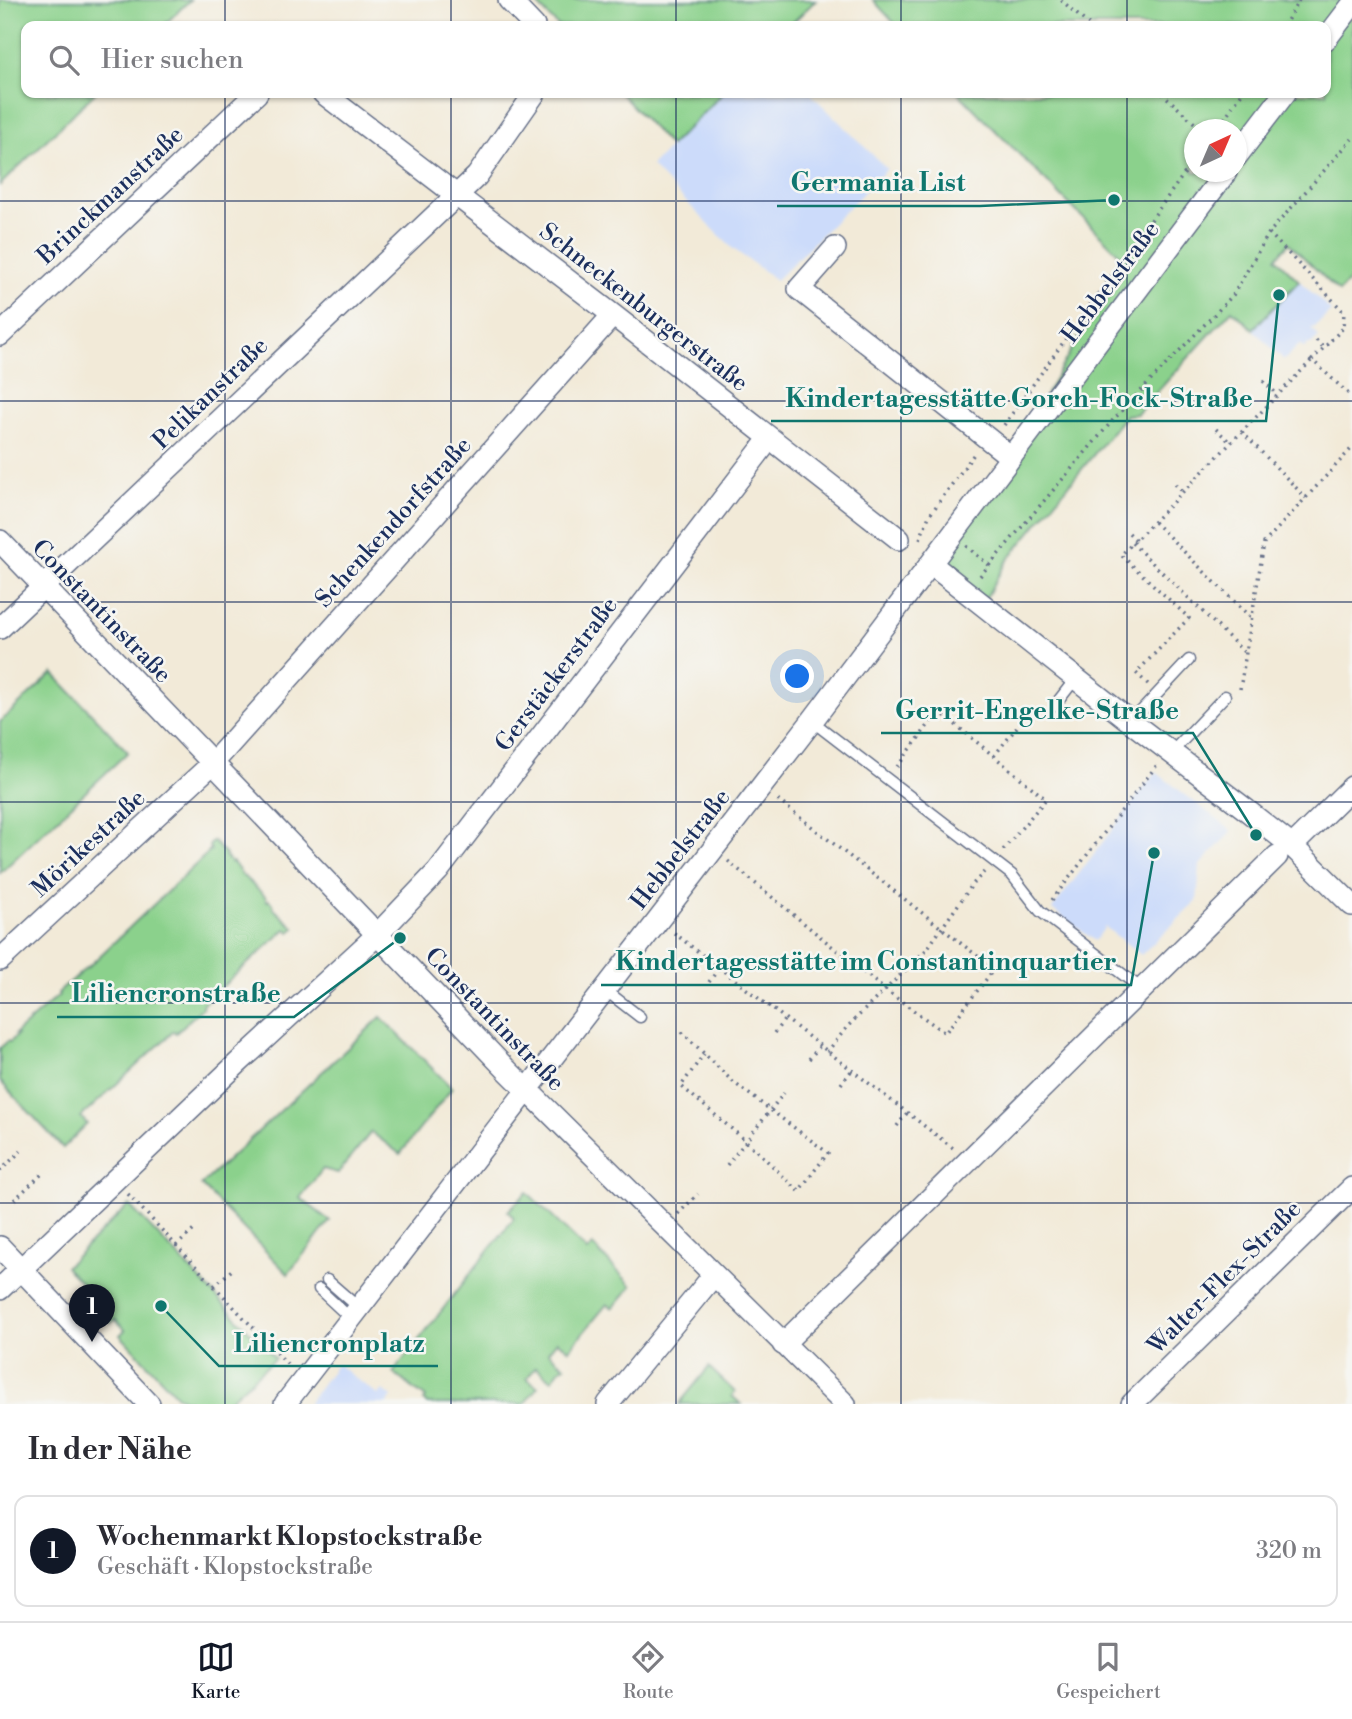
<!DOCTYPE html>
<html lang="de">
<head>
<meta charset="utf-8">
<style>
  body { margin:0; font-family:"Libre Bodoni",serif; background:#f7f7f7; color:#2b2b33 }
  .compass { position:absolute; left:1184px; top:119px; width:63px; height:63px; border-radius:50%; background:#fff; box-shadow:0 2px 5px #0004; rotate:44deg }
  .you { position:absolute; left:798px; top:677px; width:24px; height:24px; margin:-18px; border:5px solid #fff; border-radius:50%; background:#1a73e8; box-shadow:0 0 0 10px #1a73e833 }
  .badge { display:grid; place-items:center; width:46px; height:46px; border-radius:50%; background:#111827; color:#fff; font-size:23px; font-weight:700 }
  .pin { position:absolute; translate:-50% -58px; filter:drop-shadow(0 2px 4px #0008) }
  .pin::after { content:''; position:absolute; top:37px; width:24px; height:21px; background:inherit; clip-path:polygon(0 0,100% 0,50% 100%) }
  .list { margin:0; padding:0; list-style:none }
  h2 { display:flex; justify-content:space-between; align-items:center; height:91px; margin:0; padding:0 28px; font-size:30px }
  h2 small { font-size:23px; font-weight:400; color:#7c7c81 }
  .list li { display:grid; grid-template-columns:46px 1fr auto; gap:21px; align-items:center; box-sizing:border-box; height:112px; margin:0 14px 14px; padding:0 14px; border:2px solid #e1e1e2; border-radius:14px }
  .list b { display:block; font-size:26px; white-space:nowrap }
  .list p { margin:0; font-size:23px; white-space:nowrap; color:#7c7c81 }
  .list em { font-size:23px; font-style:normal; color:#7c7c81 }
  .icon { flex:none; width:38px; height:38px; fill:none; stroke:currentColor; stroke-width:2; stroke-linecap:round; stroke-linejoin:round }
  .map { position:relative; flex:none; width:1352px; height:1404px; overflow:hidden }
  .search { position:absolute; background:#fff; box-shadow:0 2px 5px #0004; left:21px; right:21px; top:21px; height:77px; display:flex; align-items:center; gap:18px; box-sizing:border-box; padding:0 24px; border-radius:14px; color:#7c7c81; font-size:26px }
  .sheet { height:217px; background:#fff }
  nav { display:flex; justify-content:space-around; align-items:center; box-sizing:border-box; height:98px; border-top:2px solid #e1e1e2; background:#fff; font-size:19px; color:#7c7c81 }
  nav a { display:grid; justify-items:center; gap:4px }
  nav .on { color:#111827 }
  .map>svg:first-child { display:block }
</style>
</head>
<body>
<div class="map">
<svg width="1352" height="1404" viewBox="0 0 1352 1404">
  <rect width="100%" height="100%" fill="#f6f6f2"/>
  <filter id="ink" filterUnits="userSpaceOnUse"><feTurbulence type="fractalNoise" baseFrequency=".0143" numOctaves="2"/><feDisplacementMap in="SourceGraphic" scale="14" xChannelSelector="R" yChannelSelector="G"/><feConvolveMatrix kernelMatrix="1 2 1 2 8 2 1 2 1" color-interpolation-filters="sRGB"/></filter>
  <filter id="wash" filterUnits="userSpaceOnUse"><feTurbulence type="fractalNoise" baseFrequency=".00686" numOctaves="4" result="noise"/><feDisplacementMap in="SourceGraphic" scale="28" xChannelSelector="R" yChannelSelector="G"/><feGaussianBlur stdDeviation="1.57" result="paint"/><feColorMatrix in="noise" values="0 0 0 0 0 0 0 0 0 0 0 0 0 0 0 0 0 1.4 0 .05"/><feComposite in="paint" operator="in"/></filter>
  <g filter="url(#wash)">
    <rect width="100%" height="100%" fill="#f2ead8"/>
    <path fill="#ccdbfa" d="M723,93H810L887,169L776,280L732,248L651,166Z
      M1276,258L1331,311L1315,327L1311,328L1319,337L1312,344H1308L1304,348L1300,344L1284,360L1233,310Z
      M1156,772L1232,831L1200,865L1197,901L1141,955L1105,927L1095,941L1052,909Z
      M337,1364L378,1395L383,1390L392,1397L387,1404H307Z"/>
    <path fill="#8bd18c" stroke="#538075" stroke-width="2" fill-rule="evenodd" d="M0,0H190L163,26H26V93H95L0,185Z
      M533,0H816L789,26H558Z
      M873,0H1352V278L1339,292L1289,243L1276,258L1299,281L1253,329L1232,310L1137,414L1126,415L1006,562L983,603L931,564L1011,457L1123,258L958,93H1326V26H897ZM1194,130H1236V172H1194Z
      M620,93H723L670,146Z
      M53,673L128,752L0,873V722Z
      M213,841L226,855L225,856L231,863L233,862L242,875L265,896L267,901L269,900L274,906L273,908L295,928L290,932L286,929L202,1005L203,1007L176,1033L174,1031L81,1117L87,1124L63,1148L0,1081V1048L8,1041L10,1042L17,1035L15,1034L59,995L58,993L86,968H87L211,850L209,846Z
      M381,1017L452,1088L400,1154L371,1132L338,1173L323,1169L300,1198L330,1221L288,1274L201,1185Z
      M527,1192L587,1251L593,1246L632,1286L613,1308L607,1304L569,1350L557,1341L548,1352L565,1366L560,1369L552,1380L536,1367L527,1378L538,1387L524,1404H428L424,1401L426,1398L393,1373L514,1218L508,1211Z
      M129,1205L275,1358L225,1404H197L177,1396L120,1335L125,1330L115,1319L111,1323L96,1308L101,1303L65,1267Z
      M709,1367L735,1392L732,1396L741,1404H679Z"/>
  </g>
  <g filter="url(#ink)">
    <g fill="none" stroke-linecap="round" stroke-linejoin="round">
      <g stroke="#667089" stroke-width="13">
        <path id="lane" d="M1055,705L1076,678
          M812,721L1012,875L1040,911L1143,990
          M1131,722L1189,660
          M1171,753L1225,696
          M604,989L640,1017
          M327,1280L358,1307
          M319,1289L350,1318"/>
      </g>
      <g stroke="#667089" stroke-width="24">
        <path id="street" d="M509,0L534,26
          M1326,39L1352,5
          M323,93L613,315L899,539
          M1236,157L1285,93
          M835,248L799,289L1011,457
          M0,335L257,93
          M0,541L507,1070L845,1404
          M931,564L1131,722L1244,808L1292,846L1352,905
          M0,628L477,176L535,93
          M1292,846L1352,787
          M0,960L212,764L613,315
          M0,1247L149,1404
          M0,1289L238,1063L377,935L438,871L770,438
          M783,1344L1277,856
          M285,1404L812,721L1226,172
          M608,1404L713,1276
          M1132,1404L1352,1188"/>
      </g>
      <path stroke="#667089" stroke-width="3.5" stroke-dasharray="2 5" stroke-linecap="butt" d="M1061,0L1090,26
        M1284,26L1299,0
        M1162,93L1202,130
        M1216,130L1242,93
        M1269,233L1344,312L1343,328L1312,360L1352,397
        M1316,340L1324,348
        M1263,381L1278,395
        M1004,425L1194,160
        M1216,429L1231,443
        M1242,432L1306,498
        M1175,484L1183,492
        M1154,522L1252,619
        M1129,533L1136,540
        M920,539L929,516L974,454
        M1132,543L1246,654
        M966,546L989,565
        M980,576L1113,420L1233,295L1269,233L1352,139
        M1148,684L1136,673L1189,618L1121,555L1312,360
        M1240,689L1264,543L1352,448
        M994,756L1017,727
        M897,767L939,711L1046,799L1003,850
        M728,861L884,989L945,1033L994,969L775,798
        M1052,900L1157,765
        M674,933L953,1148
        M709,982L719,968
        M682,1032L733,1082L828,1153L799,1191L746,1141L681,1086L704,1054
        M774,1033L785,1019
        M827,1052L848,1026L927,949L972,885L984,872
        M809,1059L820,1046
        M841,1084L852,1070
        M897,1126L907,1113
        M727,1165L784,1093
        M0,1171L21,1151
        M128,1194L290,1367
        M14,1200L42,1174
        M678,1214L698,1194
        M176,1246L196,1228
        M214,1286L234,1268"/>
      <use href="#lane" stroke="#fff" stroke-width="10"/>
      <use href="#street" stroke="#fff" stroke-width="21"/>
    </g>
  </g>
  <path fill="none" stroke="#1b2f5e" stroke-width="2" stroke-opacity="0.55" d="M225,0V26M451,0V26M676,0V26M901,0V26M1127,0V26M225,93V1404M451,93V1404M676,93V1404M901,93V1404M1127,93V1404M0,201H1352M0,401H1352M0,602H1352M0,802H1352M0,1003H1352M0,1203H1352"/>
  <g text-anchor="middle" stroke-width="5" stroke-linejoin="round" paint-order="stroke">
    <g font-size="24" fill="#1b2f5e" stroke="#f6f6f2">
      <text transform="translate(110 195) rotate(-43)" y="8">Brinckmanstraße</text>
      <text transform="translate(1110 282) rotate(-53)" y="8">Hebbelstraße</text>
      <text transform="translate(644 307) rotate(38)" y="8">Schneckenburgerstraße</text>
      <text transform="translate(210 393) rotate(-44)" y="8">Pelikanstraße</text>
      <text transform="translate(393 522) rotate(-48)" y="8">Schenkendorfstraße</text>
      <text transform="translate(102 611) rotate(46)" y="8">Constantinstraße</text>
      <text transform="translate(556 674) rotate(-53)" y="8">Gerstäckerstraße</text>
      <text transform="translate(88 843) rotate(-43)" y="8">Mörikestraße</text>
      <text transform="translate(680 849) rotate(-52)" y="8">Hebbelstraße</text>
      <text transform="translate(495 1019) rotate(46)" y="8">Constantinstraße</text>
      <text transform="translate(1224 1277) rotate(-45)" y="8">Walter-Flex-Straße</text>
    </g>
  </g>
  <path fill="none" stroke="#0f766e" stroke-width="2.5" d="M1114 200L980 206H777M1279 295L1266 421H771M1256 835L1193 733H881M1154 853L1131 985H601M400 938L294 1017H57M161 1306L219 1366H438"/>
  <g fill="#0f766e" stroke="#f6f6f2" stroke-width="2.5">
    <circle cx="1114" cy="200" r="7"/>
    <circle cx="1279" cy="295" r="7"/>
    <circle cx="1256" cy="835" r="7"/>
    <circle cx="1154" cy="853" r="7"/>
    <circle cx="400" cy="938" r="7"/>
    <circle cx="161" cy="1306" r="7"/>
  </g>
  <g font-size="26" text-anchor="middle" font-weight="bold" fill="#0f766e" stroke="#f6f6f2" stroke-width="5" stroke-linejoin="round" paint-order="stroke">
    <text x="878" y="191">Germania List</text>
    <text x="1019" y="407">Kindertagesstätte Gorch-Fock-Straße</text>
    <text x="1037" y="719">Gerrit-Engelke-Straße</text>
    <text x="866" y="970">Kindertagesstätte im Constantinquartier</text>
    <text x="176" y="1002">Liliencronstraße</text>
    <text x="329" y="1352">Liliencronplatz</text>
  </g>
</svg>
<svg class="compass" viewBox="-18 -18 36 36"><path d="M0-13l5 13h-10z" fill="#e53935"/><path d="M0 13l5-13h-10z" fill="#7c7c81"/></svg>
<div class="you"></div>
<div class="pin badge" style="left:92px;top:1342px">1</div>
<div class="search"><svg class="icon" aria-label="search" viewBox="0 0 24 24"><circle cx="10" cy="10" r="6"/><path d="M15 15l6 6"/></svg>Hier suchen</div>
</div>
<section class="sheet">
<h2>In der Nähe<small></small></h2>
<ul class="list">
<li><span class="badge">1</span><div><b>Wochenmarkt Klopstockstraße</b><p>Geschäft · Klopstockstraße</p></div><em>320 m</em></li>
</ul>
</section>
<nav>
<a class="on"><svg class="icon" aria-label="map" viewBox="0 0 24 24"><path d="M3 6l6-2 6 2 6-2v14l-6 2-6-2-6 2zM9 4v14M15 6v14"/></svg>Karte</a>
<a><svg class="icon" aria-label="directions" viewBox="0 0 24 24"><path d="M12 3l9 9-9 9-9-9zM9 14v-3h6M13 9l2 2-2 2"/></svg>Route</a>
<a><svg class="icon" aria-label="saved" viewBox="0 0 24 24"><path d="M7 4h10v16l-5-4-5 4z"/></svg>Gespeichert</a>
</nav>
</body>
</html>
